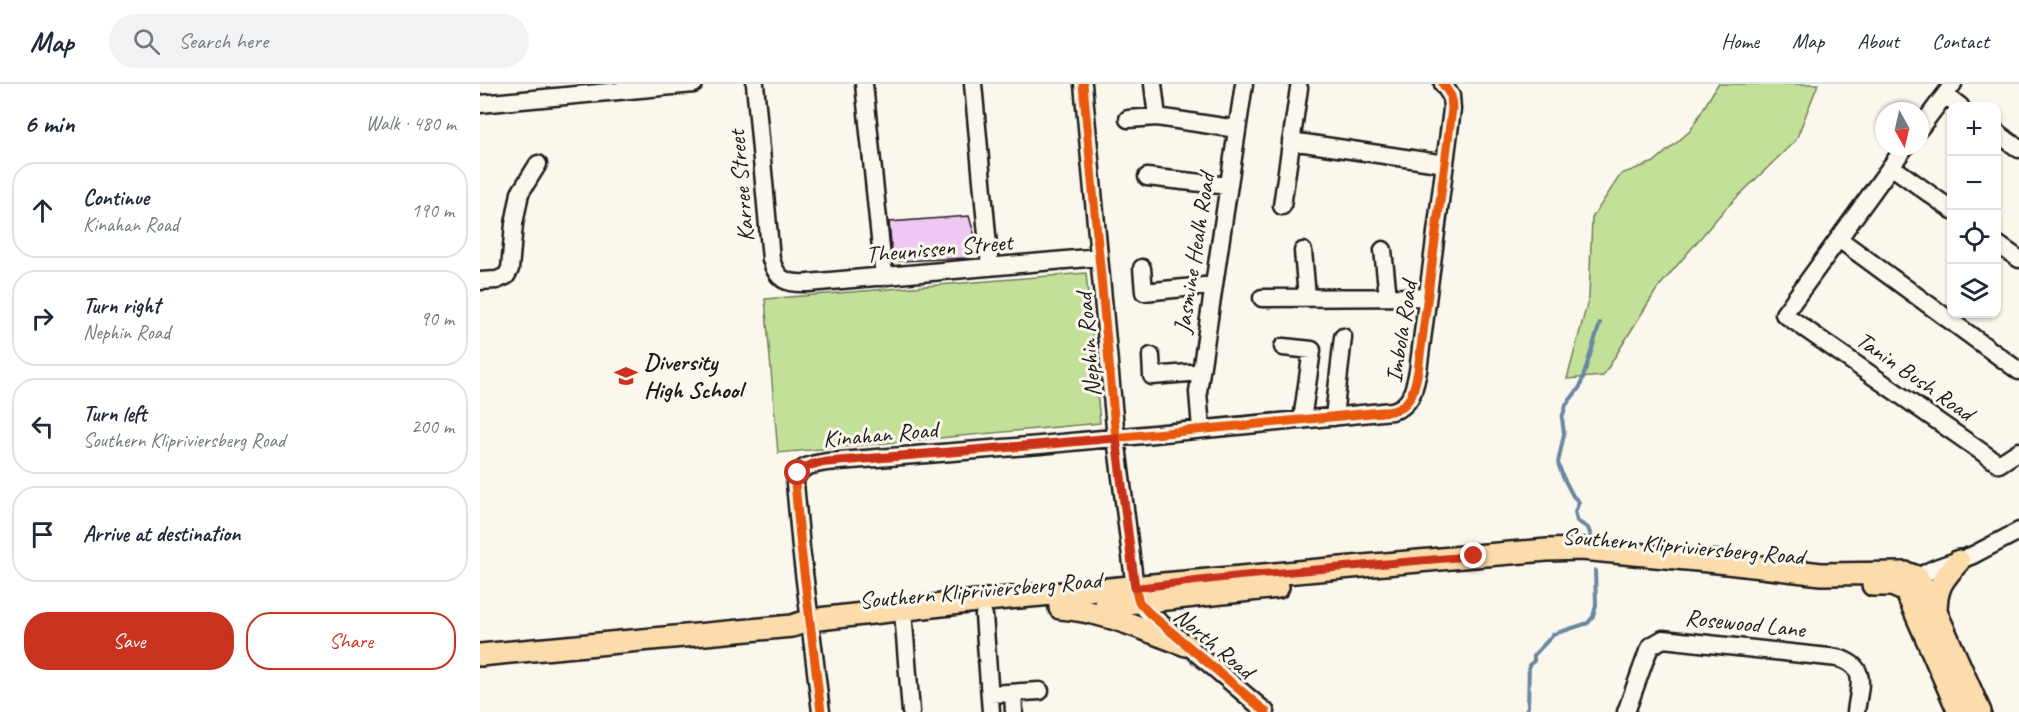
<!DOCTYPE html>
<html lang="en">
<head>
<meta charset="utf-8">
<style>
  body { margin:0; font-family:Caveat,sans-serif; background:#f2f2f3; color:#1f2937 }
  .controls { position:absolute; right:18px; top:18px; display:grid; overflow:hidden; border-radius:12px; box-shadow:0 2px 4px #0004 }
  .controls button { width:54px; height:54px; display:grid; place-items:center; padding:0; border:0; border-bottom:2px solid #e0e1e3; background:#fff; color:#1f2937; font:30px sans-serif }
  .compass { position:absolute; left:1395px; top:18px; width:54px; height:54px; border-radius:50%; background:#fff; box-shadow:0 2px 4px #0004; rotate:172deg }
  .stop { position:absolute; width:18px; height:18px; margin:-14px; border:4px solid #c8321e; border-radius:50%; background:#fff }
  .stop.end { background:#c8321e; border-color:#fff; box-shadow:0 2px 6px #0008 }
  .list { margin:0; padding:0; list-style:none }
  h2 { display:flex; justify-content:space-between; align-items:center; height:78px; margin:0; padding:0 24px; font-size:26px }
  h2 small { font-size:20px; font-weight:400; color:#747a83 }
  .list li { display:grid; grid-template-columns:39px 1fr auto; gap:18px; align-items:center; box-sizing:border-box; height:96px; margin:0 12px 12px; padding:0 12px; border:2px solid #e0e1e3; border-radius:24px }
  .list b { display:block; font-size:22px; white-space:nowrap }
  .list p { margin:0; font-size:20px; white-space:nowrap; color:#747a83 }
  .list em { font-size:20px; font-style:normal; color:#747a83 }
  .actions { display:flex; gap:12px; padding:18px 24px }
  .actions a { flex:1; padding:14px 0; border:2px solid #c8321e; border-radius:24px; text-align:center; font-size:21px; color:#c8321e }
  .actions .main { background:#c8321e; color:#fff }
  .icon { flex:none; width:33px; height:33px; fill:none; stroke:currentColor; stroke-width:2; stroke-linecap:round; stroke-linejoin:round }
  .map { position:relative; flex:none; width:1539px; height:628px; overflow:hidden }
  header { display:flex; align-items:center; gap:36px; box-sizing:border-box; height:84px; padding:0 30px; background:#fff; border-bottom:2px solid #e0e1e3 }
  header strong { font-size:28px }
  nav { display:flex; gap:33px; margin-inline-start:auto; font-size:21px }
  .search { width:420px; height:54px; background:#f2f2f3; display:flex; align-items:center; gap:15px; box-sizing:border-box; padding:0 21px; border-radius:33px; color:#747a83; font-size:22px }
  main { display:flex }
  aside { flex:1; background:#fff }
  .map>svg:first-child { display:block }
</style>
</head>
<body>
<header>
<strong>Map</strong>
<div class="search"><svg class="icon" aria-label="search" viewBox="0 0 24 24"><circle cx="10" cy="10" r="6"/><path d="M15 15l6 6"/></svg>Search here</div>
<nav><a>Home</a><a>Map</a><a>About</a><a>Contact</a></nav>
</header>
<main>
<aside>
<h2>6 min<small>Walk · 480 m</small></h2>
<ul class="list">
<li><svg class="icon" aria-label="ahead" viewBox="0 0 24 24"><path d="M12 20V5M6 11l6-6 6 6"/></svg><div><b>Continue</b><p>Kinahan Road</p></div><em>190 m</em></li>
<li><svg class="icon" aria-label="right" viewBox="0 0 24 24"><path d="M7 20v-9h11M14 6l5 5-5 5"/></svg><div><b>Turn right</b><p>Nephin Road</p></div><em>90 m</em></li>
<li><svg class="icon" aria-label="left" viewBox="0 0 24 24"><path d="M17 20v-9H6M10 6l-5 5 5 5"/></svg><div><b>Turn left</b><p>Southern Klipriviersberg Road</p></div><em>200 m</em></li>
<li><svg class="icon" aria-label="arrive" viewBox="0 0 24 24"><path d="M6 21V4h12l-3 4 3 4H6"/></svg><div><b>Arrive at destination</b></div></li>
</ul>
<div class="actions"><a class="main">Save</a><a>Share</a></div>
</aside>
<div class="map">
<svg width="1539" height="628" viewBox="0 0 1539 628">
  <rect width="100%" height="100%" fill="#fbf7ec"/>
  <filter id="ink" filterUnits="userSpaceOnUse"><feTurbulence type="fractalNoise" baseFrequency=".0167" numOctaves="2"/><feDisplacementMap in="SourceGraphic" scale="12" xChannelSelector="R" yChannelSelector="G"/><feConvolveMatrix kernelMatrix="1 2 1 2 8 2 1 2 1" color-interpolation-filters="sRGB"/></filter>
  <g filter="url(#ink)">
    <path fill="#c3e098" stroke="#707e5a" stroke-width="1.5" d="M1238,0H1338L1316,56L1245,125L1177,205L1123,292L1087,295L1109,213L1112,134L1141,90L1174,78L1210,47Z
      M606,189L620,339L298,369L285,215Z"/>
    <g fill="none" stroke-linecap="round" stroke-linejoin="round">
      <path stroke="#6b87a2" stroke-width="4" d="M1113,457L1108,444L1097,437L1095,428L1099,418L1093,412L1083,393L1078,379L1084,350L1082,334L1086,321L1100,303L1120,239
        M1045,628L1048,623L1049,581L1054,577V571L1074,550L1108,539L1113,533L1116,521L1115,486"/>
    </g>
    <path fill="#eec8f3" stroke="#1c1c1c" stroke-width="1.5" d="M489,132L498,164L488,174L419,177L412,170L409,138Z"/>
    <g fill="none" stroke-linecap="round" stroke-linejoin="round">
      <g stroke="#1c1c1c" stroke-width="21">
        <path id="minor" d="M275,0L291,175C297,197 307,200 328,199L619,173
          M384,0L404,193
          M493,0L510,183
          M603,0L636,354L655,504L659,518L669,529L786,628
          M673,0L677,33
          M1465,11L1480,22
          M0,20L214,0
          M648,35L677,33L757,45
          M1440,44L1473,0
          M1516,48L1539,65
          M811,57L965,80
          M1425,63L1304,230L1519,380L1539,367
          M1411,82L1472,126
          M667,93L749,102
          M802,122L819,4
          M1359,155L1539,287
          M1516,159L1539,175
          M903,166L908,213
          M823,167L827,213
          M662,184L664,208L734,201
          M0,197L17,196L26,192L30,185L34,140L40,109L58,80
          M782,214L947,213
          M803,263L832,266L822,336
          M671,272L672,292L721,288
          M854,333L863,253
          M721,345L718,308L764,0
          M1431,501C1445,483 1472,480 1493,471C1508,463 1524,455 1539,447
          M423,527L431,628
          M504,531L511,628
          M533,609L534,628
          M510,610L560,607
          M341,628L321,464L315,399C317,382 333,380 347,378L560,361L912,327C932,322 934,305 938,287L972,25L971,12L963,0
          M1146,628L1167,570L1171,562L1183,555L1358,574C1389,583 1379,602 1376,628"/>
      </g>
      <g stroke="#1c1c1c" stroke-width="26">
        <path id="major" d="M1393,501H1412L1426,507L1479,628
          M626,520L659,518L798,503
          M580,524C625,527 664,546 706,561
          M1456,529C1456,503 1462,496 1479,477
          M0,571L312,542L330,536L506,516L994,472L1067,466L1102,465L1238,478L1341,490L1426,489L1437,493L1449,512L1500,628"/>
      </g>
      <use href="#minor" stroke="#fbf7ec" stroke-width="16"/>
      <use href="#major" stroke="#fddcac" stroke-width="21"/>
      <g stroke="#fbf7ec" stroke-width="13">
        <path id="cycleway" d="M603,0L636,354L655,504L659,518L669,529L786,628
          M341,628L321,464L315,399C317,382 333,380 347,378L560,361L912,327C932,322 934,305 938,287L972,25L971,12L963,0"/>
      </g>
      <use href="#cycleway" stroke="#e8590c" stroke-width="9"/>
    </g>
  </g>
  <g fill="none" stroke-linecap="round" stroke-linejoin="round" filter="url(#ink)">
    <path stroke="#c8321e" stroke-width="8" d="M318,389L332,380L347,378L636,354L655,504L759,492L994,472"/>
  </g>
  <defs>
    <g id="school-bare" transform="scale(1.8)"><path d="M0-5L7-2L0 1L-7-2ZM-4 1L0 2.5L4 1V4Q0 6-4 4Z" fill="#c8321e" stroke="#fbf7ec" stroke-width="2.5" paint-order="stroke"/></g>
  </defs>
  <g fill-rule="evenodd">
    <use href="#school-bare" x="146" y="292"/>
  </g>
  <g text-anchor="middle" stroke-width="6" stroke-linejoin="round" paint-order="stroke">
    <g font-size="24" fill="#1c1c1c" stroke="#fbf7ec">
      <text transform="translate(261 102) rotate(-95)" y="8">Karree Street</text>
      <text transform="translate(459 164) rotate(-5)" y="8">Theunissen Street</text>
      <text transform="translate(714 169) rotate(-81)" y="8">Jasmine Healh Road</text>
      <text transform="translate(921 248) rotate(-81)" y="8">Imbola Road</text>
      <text transform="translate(608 261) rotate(-95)" y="8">Nephin Road</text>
      <text transform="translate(1435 292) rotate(35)" y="8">Tanin Bush Road</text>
      <text transform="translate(400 350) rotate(-5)" y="8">Kinahan Road</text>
      <text transform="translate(1203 462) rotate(5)" y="8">Southern Klipriviersberg Road</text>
      <text transform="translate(500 506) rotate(-5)" y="8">Southern Klipriviersberg Road</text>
      <text transform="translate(1265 539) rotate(6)" y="8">Rosewood Lane</text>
      <text transform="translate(734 559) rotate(40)" y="8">North Road</text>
    </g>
    <g font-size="24" font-weight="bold" fill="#1c1c1c" stroke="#fbf7ec" text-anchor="start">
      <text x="164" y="286">Diversity<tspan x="164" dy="28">High School</tspan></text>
    </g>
  </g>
</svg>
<div class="controls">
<button>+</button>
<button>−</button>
<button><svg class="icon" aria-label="locate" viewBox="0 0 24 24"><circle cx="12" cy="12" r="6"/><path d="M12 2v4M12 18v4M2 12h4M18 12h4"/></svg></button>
<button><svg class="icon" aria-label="layers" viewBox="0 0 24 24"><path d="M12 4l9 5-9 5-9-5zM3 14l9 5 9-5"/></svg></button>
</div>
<svg class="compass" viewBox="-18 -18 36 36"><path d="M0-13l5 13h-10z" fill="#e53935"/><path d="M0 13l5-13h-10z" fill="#747a83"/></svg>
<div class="stop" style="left:318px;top:389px"></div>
<div class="stop end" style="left:994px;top:472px"></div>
</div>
</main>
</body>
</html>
